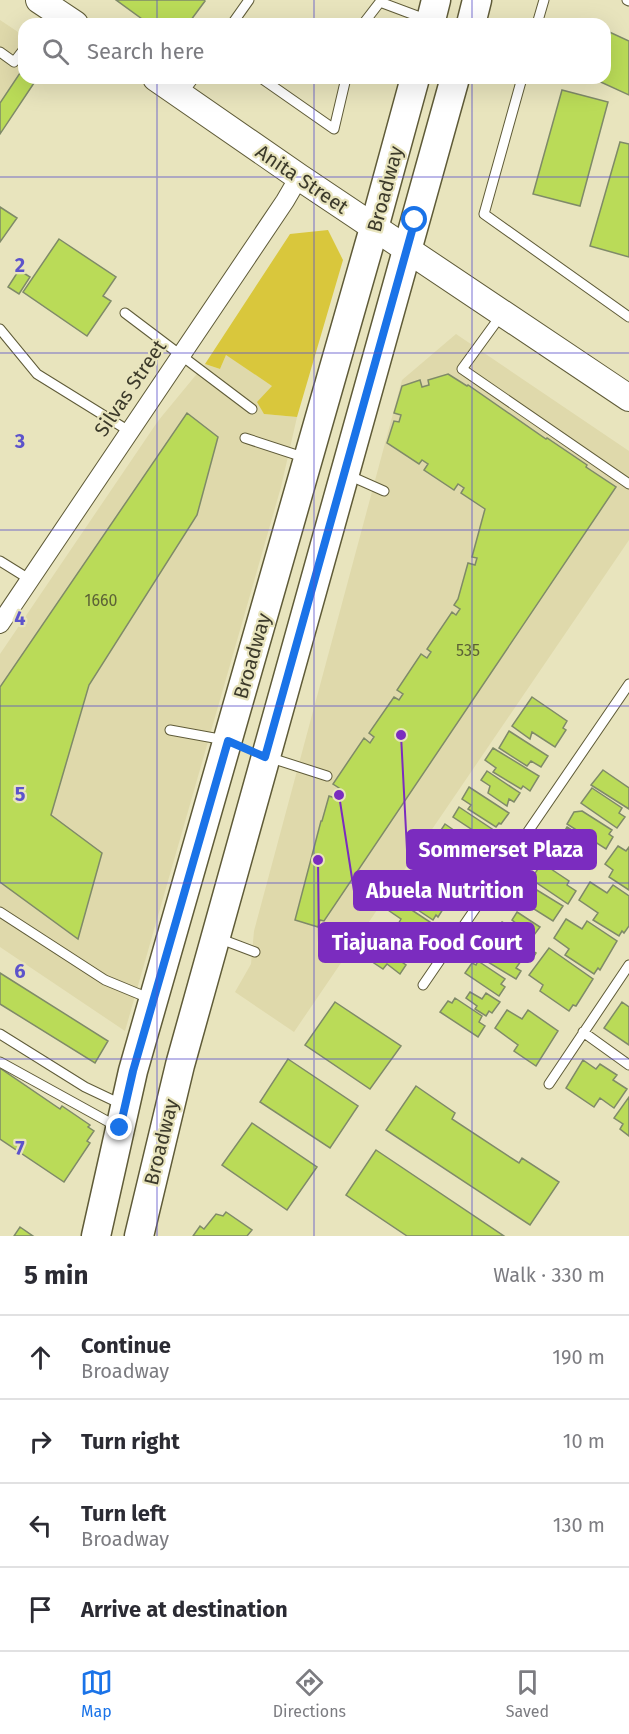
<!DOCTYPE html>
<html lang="en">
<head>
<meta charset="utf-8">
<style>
  body { margin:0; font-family:"Fira Sans",sans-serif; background:#f7f7f7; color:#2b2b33 }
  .stop { position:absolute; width:18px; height:18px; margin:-14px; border:4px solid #1a73e8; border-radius:50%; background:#fff }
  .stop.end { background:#1a73e8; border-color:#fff; box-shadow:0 2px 6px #0008 }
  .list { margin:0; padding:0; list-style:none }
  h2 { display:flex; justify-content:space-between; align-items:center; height:78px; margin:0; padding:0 24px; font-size:26px }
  h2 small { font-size:20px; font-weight:400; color:#7c7c81 }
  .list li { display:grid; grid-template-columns:39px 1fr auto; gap:18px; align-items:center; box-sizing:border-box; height:84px; padding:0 24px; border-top:2px solid #e1e1e2 }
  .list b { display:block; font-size:22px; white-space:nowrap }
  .list p { margin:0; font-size:20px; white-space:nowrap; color:#7c7c81 }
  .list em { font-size:20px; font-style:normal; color:#7c7c81 }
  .icon { flex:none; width:33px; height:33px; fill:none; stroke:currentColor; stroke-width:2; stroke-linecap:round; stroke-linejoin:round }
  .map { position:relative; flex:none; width:629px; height:1236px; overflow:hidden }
  .search { position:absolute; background:#fff; box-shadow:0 6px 24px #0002; left:18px; right:18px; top:18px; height:66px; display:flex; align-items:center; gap:15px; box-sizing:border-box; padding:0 21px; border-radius:18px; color:#7c7c81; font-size:22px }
  .sheet { height:414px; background:#fff }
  nav { display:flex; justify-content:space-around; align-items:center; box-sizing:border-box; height:84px; border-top:2px solid #e1e1e2; background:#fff; font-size:16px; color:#7c7c81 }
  nav a { display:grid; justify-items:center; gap:3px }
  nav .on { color:#1a73e8 }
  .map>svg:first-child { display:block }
</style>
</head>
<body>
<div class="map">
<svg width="629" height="1236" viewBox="0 0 629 1236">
  <rect width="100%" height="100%" fill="#e8e4bd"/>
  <path fill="#dfd9ab" d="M0,20L24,36V78H38L0,134Z
    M456,334L629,451V540L294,1032L235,992L251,964L254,931L402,380Z
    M226,355L273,386L264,414L297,417L281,487L125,1031L0,947V654L158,421L205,364L220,369Z"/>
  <path fill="#d9c73c" d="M328,230L343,260L297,417L264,414L257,402L272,386L226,355L220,369L205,364L290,234Z"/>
  <path fill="#badb58" stroke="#7f8a68" stroke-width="1.5" d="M116,0H204L205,1L188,24H149Z
    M605,30L629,41V95L592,78H605Z
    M20,73L24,78L34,83L0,134V103Z
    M562,90L608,102L580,206L533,194Z
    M620,142L629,144V257L590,246Z
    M0,207L17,218L0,242Z
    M59,239L116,277L103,296L111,301L87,336L23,292Z
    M19,270L30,277L19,294L8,287Z
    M448,374L467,386L468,385L546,439L547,438L587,465L586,467L616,487L324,921L320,920L318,927L295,920L321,821H322L329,796L335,798L339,788L333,784L364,738L370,743L374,737L369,733L394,697L399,700L403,694L397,690L421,654L427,658L431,652L427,649L452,612L456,615L460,609L454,605L458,599L468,563L475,565L477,558L472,557L485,509L461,493L464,488L458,484L454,490L424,470L428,464L422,460L419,464L387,443L394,421L399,422L401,415L394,413L402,386L420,380L422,387L429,385L428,380Z
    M187,413L218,437L197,515L89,685L51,815L102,853L78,939L0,882V687Z
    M532,697L567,721L563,728L566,730L555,747L532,732L530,739L512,726Z
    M509,731L548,756L541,767L531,761L527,766L499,748Z
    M493,748L539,776L530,791L523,786L521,789L493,772L496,768L485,760Z
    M603,770L629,788V809L591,785Z
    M487,771L520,793L514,802L509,799L507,806L488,793L490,786L481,780Z
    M469,787L509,813L501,824L499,823L496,827L468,809L471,805L462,799Z
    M592,788L622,808L619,813L625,817L617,828L581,803Z
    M459,807L495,831L486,845L471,835L474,831L453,817Z
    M582,811L612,830L609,834L613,837L606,849L567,824L574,812Z
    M445,824L484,851L472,869L433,842Z
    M567,827L596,845L591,853L595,856L590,864L557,844Z
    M431,845L469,870L462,881L458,878L455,883L440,873L444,867L425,854Z
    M618,846L626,851L629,847V890L609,877L613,870L605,864Z
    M542,863L569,881L567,885L576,891L568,904L531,879Z
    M422,865L458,888L451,899L447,895L444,900L420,884L425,878L417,872Z
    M590,882L607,893L613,885L629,896V926L624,933L622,931L619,936L593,920L598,913L579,900Z
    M410,883L445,906L438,917L436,915L433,920L409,904L412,898L404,893Z
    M527,884L563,906L553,921L518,899Z
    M395,899L433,924L426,935L416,929L412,936L397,926L401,919L388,910Z
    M517,912L540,927L534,935L531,933L529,936L519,929L521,927L512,920Z
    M566,919L582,929L587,921L617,941L600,970L598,968L594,974L565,955L569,949L554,938Z
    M502,922L534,942L530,949L536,953L531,961L493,936Z
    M387,923L418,945L408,959L377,937Z
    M370,940L406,965L400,974L387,964L383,969L371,961L374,956L364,949Z
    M489,942L521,961L516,968L521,971L516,979L478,956L484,946L486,948Z
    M549,948L593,979L576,1006L573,1005L569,1011L540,991L543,985L529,975Z
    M478,961L505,979L501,984L505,987L499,996L465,973L472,963L476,965Z
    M0,973L108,1041L95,1063L0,1004Z
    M470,992L482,999L486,993L500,1002L492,1013L489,1011L486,1016L475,1009L477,1006L466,998Z
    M455,998L482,1016L479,1022L485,1026L478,1037L440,1012L448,1001L452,1003Z
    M335,1002L401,1046L370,1089L305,1045Z
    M622,1002L629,1007V1045L604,1028Z
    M507,1010L522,1019L528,1010L558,1031L536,1066L514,1051L518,1045L495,1028Z
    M288,1059L358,1106L330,1148L260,1102Z
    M583,1060L596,1069L600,1064L617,1075L613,1080L627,1089L614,1108L600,1098L594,1107L566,1088Z
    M0,1068L60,1109L62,1106L90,1125L88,1127L94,1131L87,1141L90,1143L64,1182L0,1139Z
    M416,1086L455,1113L452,1119L519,1163L522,1158L559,1182L530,1225L386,1130Z
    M629,1097V1136L620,1129L623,1124L614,1118Z
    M252,1123L317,1167L287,1210L222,1165Z
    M376,1150L504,1236H407L346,1195Z
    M226,1212L252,1230L247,1236H193L200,1226L204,1229L216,1214L223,1216Z
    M20,1227L33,1236H14Z"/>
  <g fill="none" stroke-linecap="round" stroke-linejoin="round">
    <g stroke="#5f5b38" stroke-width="11">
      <path id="lane" d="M627,0L629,1
        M232,24L249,0
        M363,24L380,2L428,20
        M537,24L544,0
        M0,52L14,62L24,49
        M261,78L334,129L346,78
        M522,78L484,214L629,317
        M183,93L194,78
        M125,313L252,409
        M502,314L462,369L629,484
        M0,329L37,374L129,431
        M245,438L306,458
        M348,475L384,491
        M0,561L29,579
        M170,730L225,740
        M268,757L327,776
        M0,912L105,980L151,999
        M218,938L255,952
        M423,985L629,684
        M583,1032L629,1065
        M0,1034L85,1087L123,1105
        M0,1062L116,1126
        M549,1084L629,965"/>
    </g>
    <g stroke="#5f5b38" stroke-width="20">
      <path id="street" d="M0,624L285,201L299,177"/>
    </g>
    <g stroke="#5f5b38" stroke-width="28">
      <path id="secondary" d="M39,0L75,24
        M156,78L299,177L629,398"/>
    </g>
    <g stroke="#5f5b38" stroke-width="31">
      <path id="primary" d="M430,24L436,0
        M471,24L477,0
        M96,1236L133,1071L374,228L415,78
        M139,1236L180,1065L455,78"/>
    </g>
    <use href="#lane" stroke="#fff" stroke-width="9"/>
    <use href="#street" stroke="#fff" stroke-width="18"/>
    <use href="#secondary" stroke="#fff" stroke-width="26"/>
    <use href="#primary" stroke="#fff" stroke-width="28"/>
  </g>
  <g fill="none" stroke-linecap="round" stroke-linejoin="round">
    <path stroke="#1a73e8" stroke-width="8" d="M120,1128L133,1071L228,741L265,757L415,220"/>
  </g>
  <path fill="none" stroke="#5d53cb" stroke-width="1.5" stroke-opacity="0.55" d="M157,0V24M314,0V24M472,0V24M157,78V1236M314,78V1236M472,78V1236M0,177H629M0,353H629M0,530H629M0,706H629M0,883H629M0,1059H629"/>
  <g text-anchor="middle" stroke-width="4.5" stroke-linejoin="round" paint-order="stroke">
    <g font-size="16" fill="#5c6236">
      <text x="101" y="606">1660</text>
      <text x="468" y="656">535</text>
    </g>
    <g font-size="20" fill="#3c3a2a" stroke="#e8e4bd">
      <text transform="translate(302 179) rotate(34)" y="7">Anita Street</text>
      <text transform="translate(385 189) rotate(-75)" y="7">Broadway</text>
      <text transform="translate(130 388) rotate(-56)" y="7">Silvas Street</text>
      <text transform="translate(252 656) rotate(-74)" y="7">Broadway</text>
      <text transform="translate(161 1142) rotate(-76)" y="7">Broadway</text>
    </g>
  </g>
  <g font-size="20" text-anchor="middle" font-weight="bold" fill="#5d53cb" stroke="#e8e4bd" stroke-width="4.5" stroke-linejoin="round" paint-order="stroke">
    <text x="20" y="272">2</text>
    <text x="20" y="448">3</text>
    <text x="20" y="625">4</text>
    <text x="20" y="801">5</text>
    <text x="20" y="978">6</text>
    <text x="20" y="1155">7</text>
  </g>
  <path fill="none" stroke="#7b2cbf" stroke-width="2" d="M401 735L407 850M339 795L354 891M318 860L319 943"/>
  <g fill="#7b2cbf" stroke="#e8e4bd" stroke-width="2">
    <circle cx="401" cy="735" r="6"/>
    <circle cx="339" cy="795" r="6"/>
    <circle cx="318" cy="860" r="6"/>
  </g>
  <g fill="#7b2cbf" stroke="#7b2cbf" stroke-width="2">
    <rect x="407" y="830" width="189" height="39" rx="6"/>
    <rect x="354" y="871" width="182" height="39" rx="6"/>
    <rect x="319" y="923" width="215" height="39" rx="6"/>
  </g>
  <g font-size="21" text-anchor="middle" font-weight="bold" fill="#fff">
    <text x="501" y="857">Sommerset Plaza</text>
    <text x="445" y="898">Abuela Nutrition</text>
    <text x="427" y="950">Tiajuana Food Court</text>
  </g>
</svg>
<div class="stop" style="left:415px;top:220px"></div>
<div class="stop end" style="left:120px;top:1128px"></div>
<div class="search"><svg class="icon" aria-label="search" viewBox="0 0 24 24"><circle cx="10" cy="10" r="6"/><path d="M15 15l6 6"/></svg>Search here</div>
</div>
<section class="sheet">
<h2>5 min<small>Walk · 330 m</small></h2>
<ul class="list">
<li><svg class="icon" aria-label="ahead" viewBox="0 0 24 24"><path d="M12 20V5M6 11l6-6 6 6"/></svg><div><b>Continue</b><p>Broadway</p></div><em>190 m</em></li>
<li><svg class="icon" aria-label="right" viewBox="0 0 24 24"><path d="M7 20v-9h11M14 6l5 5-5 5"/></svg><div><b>Turn right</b></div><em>10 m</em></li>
<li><svg class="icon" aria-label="left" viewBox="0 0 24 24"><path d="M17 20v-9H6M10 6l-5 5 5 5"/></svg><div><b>Turn left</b><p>Broadway</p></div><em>130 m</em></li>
<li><svg class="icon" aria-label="arrive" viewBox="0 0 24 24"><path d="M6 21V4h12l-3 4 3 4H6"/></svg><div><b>Arrive at destination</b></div></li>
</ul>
</section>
<nav>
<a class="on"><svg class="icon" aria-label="map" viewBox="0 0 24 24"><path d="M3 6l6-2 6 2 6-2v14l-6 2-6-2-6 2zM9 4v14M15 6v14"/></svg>Map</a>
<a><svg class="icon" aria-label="directions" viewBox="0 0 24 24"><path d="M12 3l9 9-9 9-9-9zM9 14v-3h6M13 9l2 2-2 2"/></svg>Directions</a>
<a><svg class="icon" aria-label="saved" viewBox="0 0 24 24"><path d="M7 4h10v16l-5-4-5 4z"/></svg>Saved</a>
</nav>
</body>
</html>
